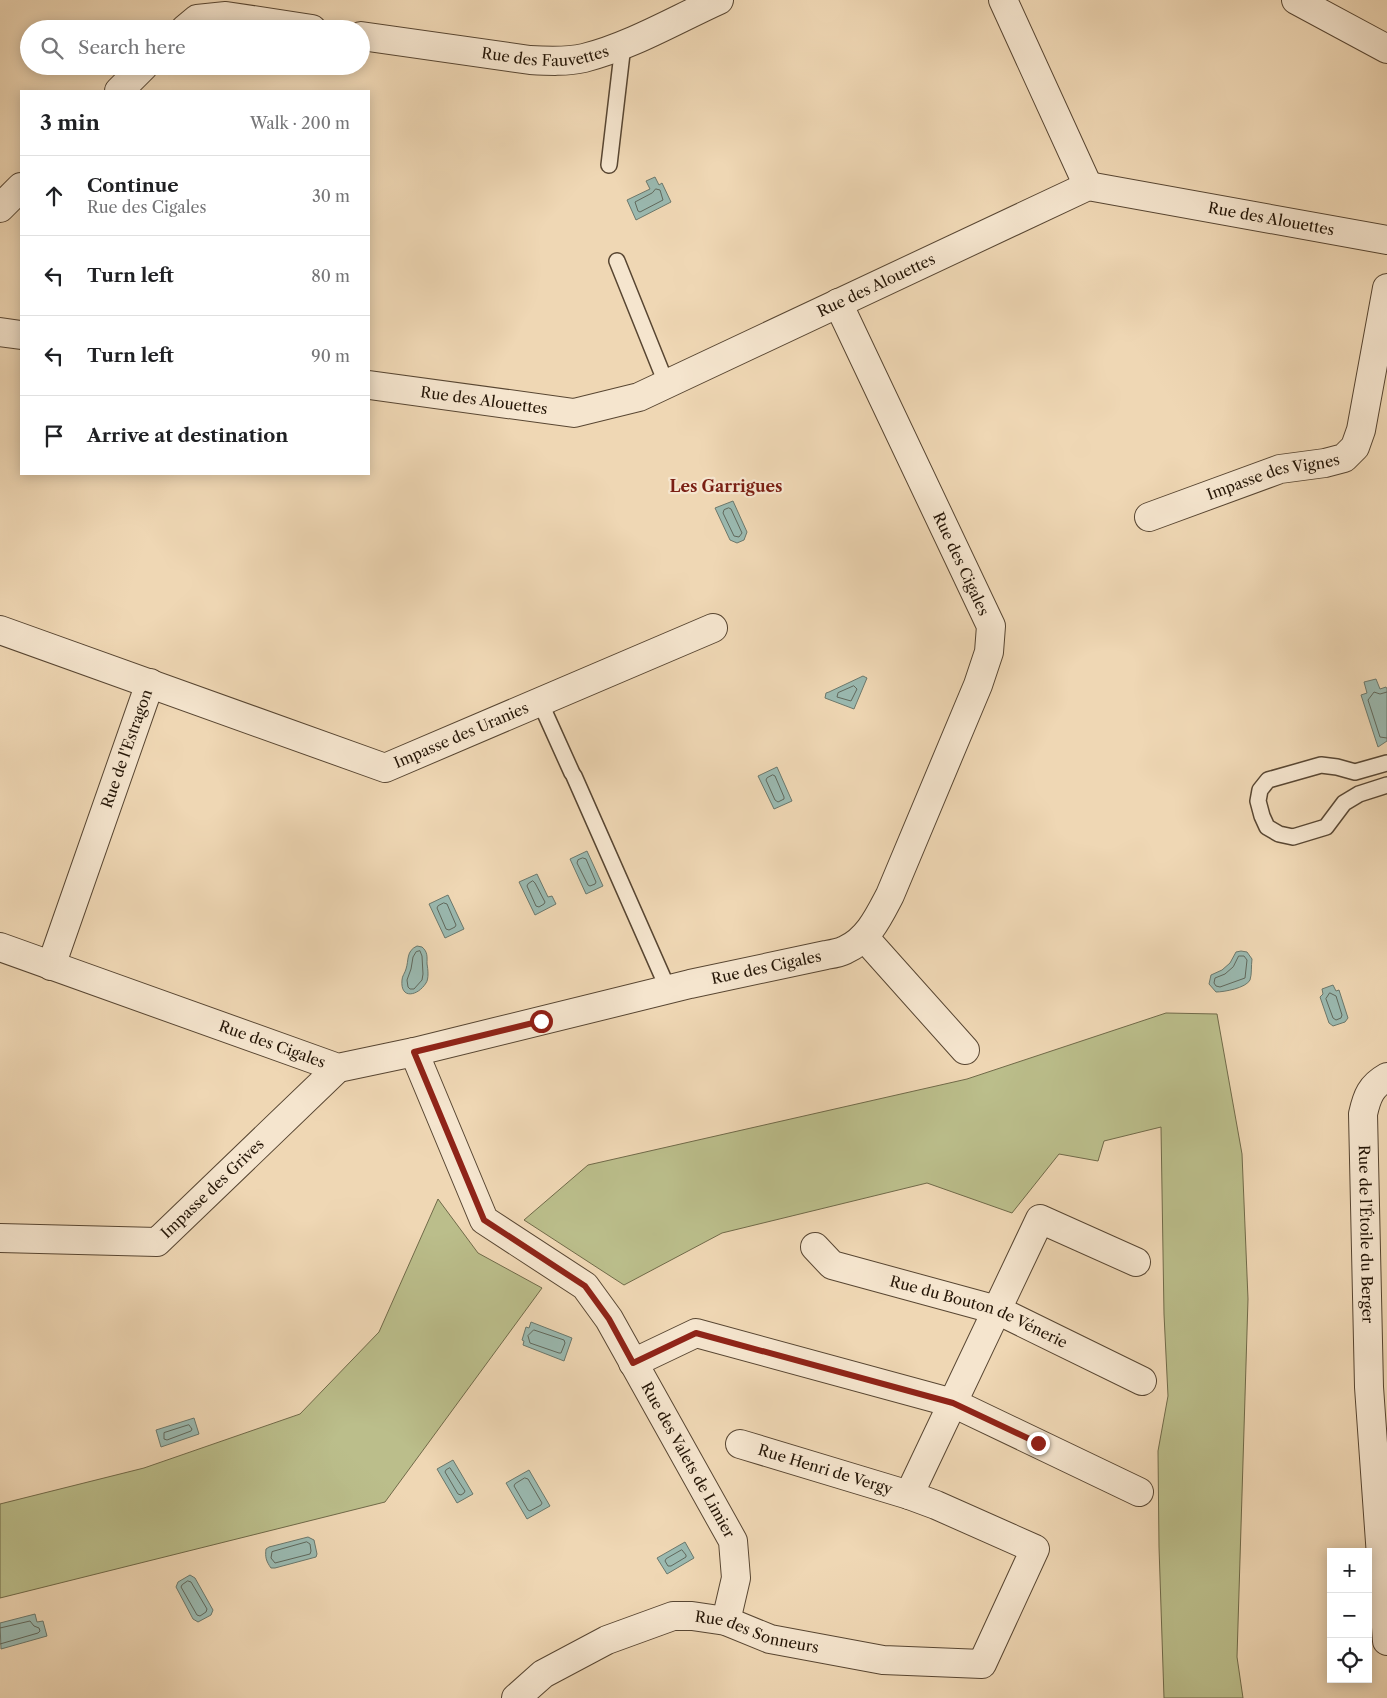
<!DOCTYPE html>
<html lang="en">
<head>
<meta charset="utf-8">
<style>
  body { margin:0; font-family:"Libre Caslon Text",serif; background:#f6f6f6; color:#202124 }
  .controls { position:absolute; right:15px; bottom:15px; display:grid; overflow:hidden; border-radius:0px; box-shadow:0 2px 12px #0003 }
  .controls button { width:45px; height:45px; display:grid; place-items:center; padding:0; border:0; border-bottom:1px solid #e0e0e0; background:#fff; color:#202124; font:25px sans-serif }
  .stop { position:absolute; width:15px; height:15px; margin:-11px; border:4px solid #8f2418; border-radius:50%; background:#fff }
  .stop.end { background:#8f2418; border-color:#fff; box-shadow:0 1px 5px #0008 }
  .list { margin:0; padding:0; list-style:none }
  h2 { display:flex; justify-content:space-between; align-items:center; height:65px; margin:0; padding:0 20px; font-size:21px }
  h2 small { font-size:16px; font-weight:400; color:#757577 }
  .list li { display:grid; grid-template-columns:32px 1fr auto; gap:15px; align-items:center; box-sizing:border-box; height:80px; padding:0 20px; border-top:1px solid #e0e0e0 }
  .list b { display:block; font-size:19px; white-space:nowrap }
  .list p { margin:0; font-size:16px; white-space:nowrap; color:#757577 }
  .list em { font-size:16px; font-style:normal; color:#757577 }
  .icon { flex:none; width:28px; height:28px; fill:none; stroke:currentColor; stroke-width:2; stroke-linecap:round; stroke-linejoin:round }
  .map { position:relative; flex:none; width:1387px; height:1698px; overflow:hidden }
  .search { position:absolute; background:#fff; box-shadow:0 2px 12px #0003; left:20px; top:20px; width:350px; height:55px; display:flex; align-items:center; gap:12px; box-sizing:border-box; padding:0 18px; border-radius:28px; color:#757577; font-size:19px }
  .panel { position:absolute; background:#fff; box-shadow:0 2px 12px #0003; left:20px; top:90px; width:350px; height:385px; border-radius:0px }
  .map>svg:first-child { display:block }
</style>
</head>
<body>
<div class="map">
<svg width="1387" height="1698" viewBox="0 0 1387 1698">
  <rect width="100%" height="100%" fill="#efd7b4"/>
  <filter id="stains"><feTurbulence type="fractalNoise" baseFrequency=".004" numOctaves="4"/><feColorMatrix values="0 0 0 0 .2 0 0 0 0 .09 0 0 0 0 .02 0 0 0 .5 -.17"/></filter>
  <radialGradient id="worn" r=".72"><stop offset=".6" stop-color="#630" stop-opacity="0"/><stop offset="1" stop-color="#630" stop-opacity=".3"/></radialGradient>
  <path fill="#bbbe8b" stroke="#706a49" d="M1166,1013L1217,1014L1242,1154L1248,1299L1237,1657L1243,1698H1164L1159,1547L1158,1451L1168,1396L1164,1314L1161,1127L1104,1141L1098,1161L1059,1154L1012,1213L927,1183L722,1233L624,1285L524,1220L588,1165L967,1079Z
    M438,1199L478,1253L542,1288L385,1502L0,1598V1504L144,1468L300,1414L379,1332Z"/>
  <path fill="#9ab9b0" stroke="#6b786c" d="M655,177L659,185L662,183L671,202L636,220L627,200L650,189L646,181Z
    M733,501L747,532L744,540L737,543L730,540L715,508Z
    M863,676L867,678L854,709L825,698L826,693L829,692Z
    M1376,679L1380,689L1386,687L1387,689V741L1378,747L1361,695L1367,693L1364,682Z
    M777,767L792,801L774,809L758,776Z
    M587,851L603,886L586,894L570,859Z
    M537,874L548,897L552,896L556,904L535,915L519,882Z
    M448,895L464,929L445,938L429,904Z
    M417,946L422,947C428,952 427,957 427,964C428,969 429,979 426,983C418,996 400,1000 402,980C402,976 405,973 406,969C409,960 406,951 417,946Z
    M1241,951L1247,952L1252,959C1251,966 1252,974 1250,980C1246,988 1224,992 1216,992L1209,984L1211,975L1222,970L1230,963L1236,952Z
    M1333,985L1336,991L1339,990L1348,1018L1345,1022L1333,1026L1329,1023L1320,997L1323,994L1322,989Z
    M531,1322L572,1338L564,1361L523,1345L524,1341L522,1340L526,1327L529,1328Z
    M194,1418L199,1434L161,1447L156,1430Z
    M453,1460L473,1494L457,1503L437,1469Z
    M529,1470L550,1506L527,1519L506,1483Z
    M308,1537L314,1540L317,1554L316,1557L275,1568H271C266,1561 265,1557 266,1549L269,1547Z
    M685,1542L694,1558L667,1574L657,1558Z
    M190,1575L195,1578L213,1610L211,1615L198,1622L193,1619L176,1587L178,1582Z
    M35,1614L37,1622L43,1621L47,1636L1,1649L0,1623Z"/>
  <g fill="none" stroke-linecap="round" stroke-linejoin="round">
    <path stroke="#60685c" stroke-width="1" d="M656,189L660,190L663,200L640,212L638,211L635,202L652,193Z
      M729,508L731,509L742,533L739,537L734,536L723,513L724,510Z
      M854,686L857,689L851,701L837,697L838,693Z
      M1387,692L1380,694L1374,692L1368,700L1380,737L1387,738
      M773,775L775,776L784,797V799L778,802L775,800L766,780L767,778Z
      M583,858L586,859L596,882L595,884L590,886L588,885L577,863L578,860Z
      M533,881L535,883L545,902L544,904L539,907L536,906L527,886L528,884Z
      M444,903L447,904L456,925L455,927L449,930L446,929L437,908L438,906Z
      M420,951L422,956L423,974L422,980L414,989H410L408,987L407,980L411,969L413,957L416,952Z
      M1239,956H1244L1247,960L1245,978L1220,987L1216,986L1214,983L1215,978L1225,974L1233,967Z
      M1330,993L1336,996L1342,1015L1341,1018L1336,1020L1333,1018L1326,999Z
      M534,1330L564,1340L565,1343L561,1353H559L530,1343L528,1336Z
      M189,1425L192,1429L191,1431L167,1440L164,1439V1433Z
      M450,1468L465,1491L464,1493L461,1495L458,1494L445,1472L446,1470Z
      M525,1478L528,1479L542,1503L541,1505L530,1511L528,1510L514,1486L515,1484Z
      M307,1542L310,1544L311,1551L310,1554L275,1563L271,1558L272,1552Z
      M682,1550L686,1555V1557L671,1566H668L665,1561L666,1559Z
      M188,1581L191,1582L207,1609L206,1612L200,1616L197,1615L181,1587L182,1585Z
      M0,1628L30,1621L34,1626L39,1628L40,1631L38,1633L0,1644"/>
    <g stroke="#584632" stroke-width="18">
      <path id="service" d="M609,165L623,45
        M617,261L666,383
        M540,702L572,773
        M1387,763L1355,772L1337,767L1321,765L1268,780L1260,790L1258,801L1262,816L1267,827L1279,834L1293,837L1326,827L1344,803L1359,794L1387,785
        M574,776L668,989"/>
    </g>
    <g stroke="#584632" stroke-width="30">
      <g id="minor">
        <path d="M1003,0L1088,186"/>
        <path d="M1296,0L1387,49"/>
        <path d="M185,29L197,19L226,16L312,29"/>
        <path id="s1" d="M361,36L530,60C548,61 567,62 584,58C631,46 675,20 719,0"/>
        <path d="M119,91L144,66"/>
        <path d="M0,208L21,187"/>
        <path d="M0,332L21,335"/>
        <path id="s2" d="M369,385L574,413L639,397L1088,186L1387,240"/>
        <path id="s3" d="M1149,517L1280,469L1325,463L1344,458L1355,447L1361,430L1387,288"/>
        <path id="s4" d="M0,630L385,768L713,628"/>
        <path d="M864,937L965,1050"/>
        <path id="s5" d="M0,947L338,1068L414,1052L690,984L826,955C832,954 839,953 845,950C868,940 879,916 890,895L978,685L989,652L991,626L838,303"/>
        <path id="s6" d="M51,966L150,683"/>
        <path id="s7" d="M414,1052L484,1220L585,1286L609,1319L733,1541L736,1578L726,1621"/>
        <path id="s8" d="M1387,1077C1371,1086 1367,1096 1363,1114L1369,1387L1387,1641"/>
        <path id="s9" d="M0,1238L157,1242L338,1068"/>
        <path id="s10" d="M815,1247L832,1265L997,1310L1142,1381"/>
        <path d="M633,1363L696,1333L953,1403L1139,1492"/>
        <path id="s11" d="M740,1444L909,1495"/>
        <path id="s12" d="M516,1698L543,1674L607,1640L673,1616H692L726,1621L770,1639L883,1660L982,1664L1035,1549L936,1505L909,1495L1040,1219L1136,1262"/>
      </g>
    </g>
    <use href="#service" stroke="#f5e5ce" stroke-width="15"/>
    <use href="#minor" stroke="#f5e5ce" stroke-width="28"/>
  </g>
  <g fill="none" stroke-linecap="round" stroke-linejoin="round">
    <path stroke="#8f2418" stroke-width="6" d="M541,1021L414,1052L484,1220L585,1286L609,1319L633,1363L696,1333L953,1403L1038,1443"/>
  </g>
  <g text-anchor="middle" stroke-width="4.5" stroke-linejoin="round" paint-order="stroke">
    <g font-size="15" fill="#251607" stroke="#f5e5ce">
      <text dy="5" stroke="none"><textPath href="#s1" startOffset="186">Rue des Fauvettes</textPath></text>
      <text dy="5" stroke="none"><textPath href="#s2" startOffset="956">Rue des Alouettes</textPath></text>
      <text dy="5" stroke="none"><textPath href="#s2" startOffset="536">Rue des Alouettes</textPath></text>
      <text dy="5" stroke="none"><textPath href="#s2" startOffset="116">Rue des Alouettes</textPath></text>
      <text dy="5" stroke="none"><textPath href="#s3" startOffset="131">Impasse des Vignes</textPath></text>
      <text transform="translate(961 564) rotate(65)" y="5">Rue des Cigales</text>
      <text dy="5" stroke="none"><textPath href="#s4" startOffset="492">Impasse des Uranies</textPath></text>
      <text dy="5" stroke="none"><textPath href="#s6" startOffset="230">Rue de l'Estragon</textPath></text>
      <text dy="5" stroke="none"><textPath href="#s5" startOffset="799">Rue des Cigales</textPath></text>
      <text dy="5" stroke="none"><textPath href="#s5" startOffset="289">Rue des Cigales</textPath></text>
      <text dy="5" stroke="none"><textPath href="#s9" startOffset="234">Impasse des Grives</textPath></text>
      <text dy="5" stroke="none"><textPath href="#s8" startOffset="166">Rue de l'Étoile du Berger</textPath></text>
      <text dy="5" stroke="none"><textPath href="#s10" startOffset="179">Rue du Bouton de Vénerie</textPath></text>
      <text dy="5" stroke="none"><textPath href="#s7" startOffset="505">Rue des Valets de Limier</textPath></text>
      <text dy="5" stroke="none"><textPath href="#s11" startOffset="89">Rue Henri de Vergy</textPath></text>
      <text dy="5" stroke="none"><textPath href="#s12" startOffset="265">Rue des Sonneurs</textPath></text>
    </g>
    <g font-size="16" font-weight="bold" fill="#7a1f14" stroke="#f5e5ce">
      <text x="726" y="492">Les Garrigues</text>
    </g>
  </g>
  <rect width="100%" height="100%" filter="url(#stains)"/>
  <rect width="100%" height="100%" fill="url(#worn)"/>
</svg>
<div class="controls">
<button>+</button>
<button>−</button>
<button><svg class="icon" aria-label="locate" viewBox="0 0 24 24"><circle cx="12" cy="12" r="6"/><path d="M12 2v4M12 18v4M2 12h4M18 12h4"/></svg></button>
</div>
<div class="stop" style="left:541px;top:1021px"></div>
<div class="stop end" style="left:1038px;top:1443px"></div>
<div class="search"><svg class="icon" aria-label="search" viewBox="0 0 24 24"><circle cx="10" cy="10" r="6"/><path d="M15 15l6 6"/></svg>Search here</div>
<section class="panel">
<h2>3 min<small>Walk · 200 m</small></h2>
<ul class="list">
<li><svg class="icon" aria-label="ahead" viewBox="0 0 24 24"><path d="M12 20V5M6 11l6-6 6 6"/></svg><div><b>Continue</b><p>Rue des Cigales</p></div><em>30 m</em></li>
<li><svg class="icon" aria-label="left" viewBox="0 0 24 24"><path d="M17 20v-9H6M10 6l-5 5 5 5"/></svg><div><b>Turn left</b></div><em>80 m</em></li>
<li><svg class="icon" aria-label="left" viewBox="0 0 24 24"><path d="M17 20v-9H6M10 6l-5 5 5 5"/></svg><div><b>Turn left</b></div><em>90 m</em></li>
<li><svg class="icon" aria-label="arrive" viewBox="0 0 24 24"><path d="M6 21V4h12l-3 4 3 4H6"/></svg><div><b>Arrive at destination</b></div></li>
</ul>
</section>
</div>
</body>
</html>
